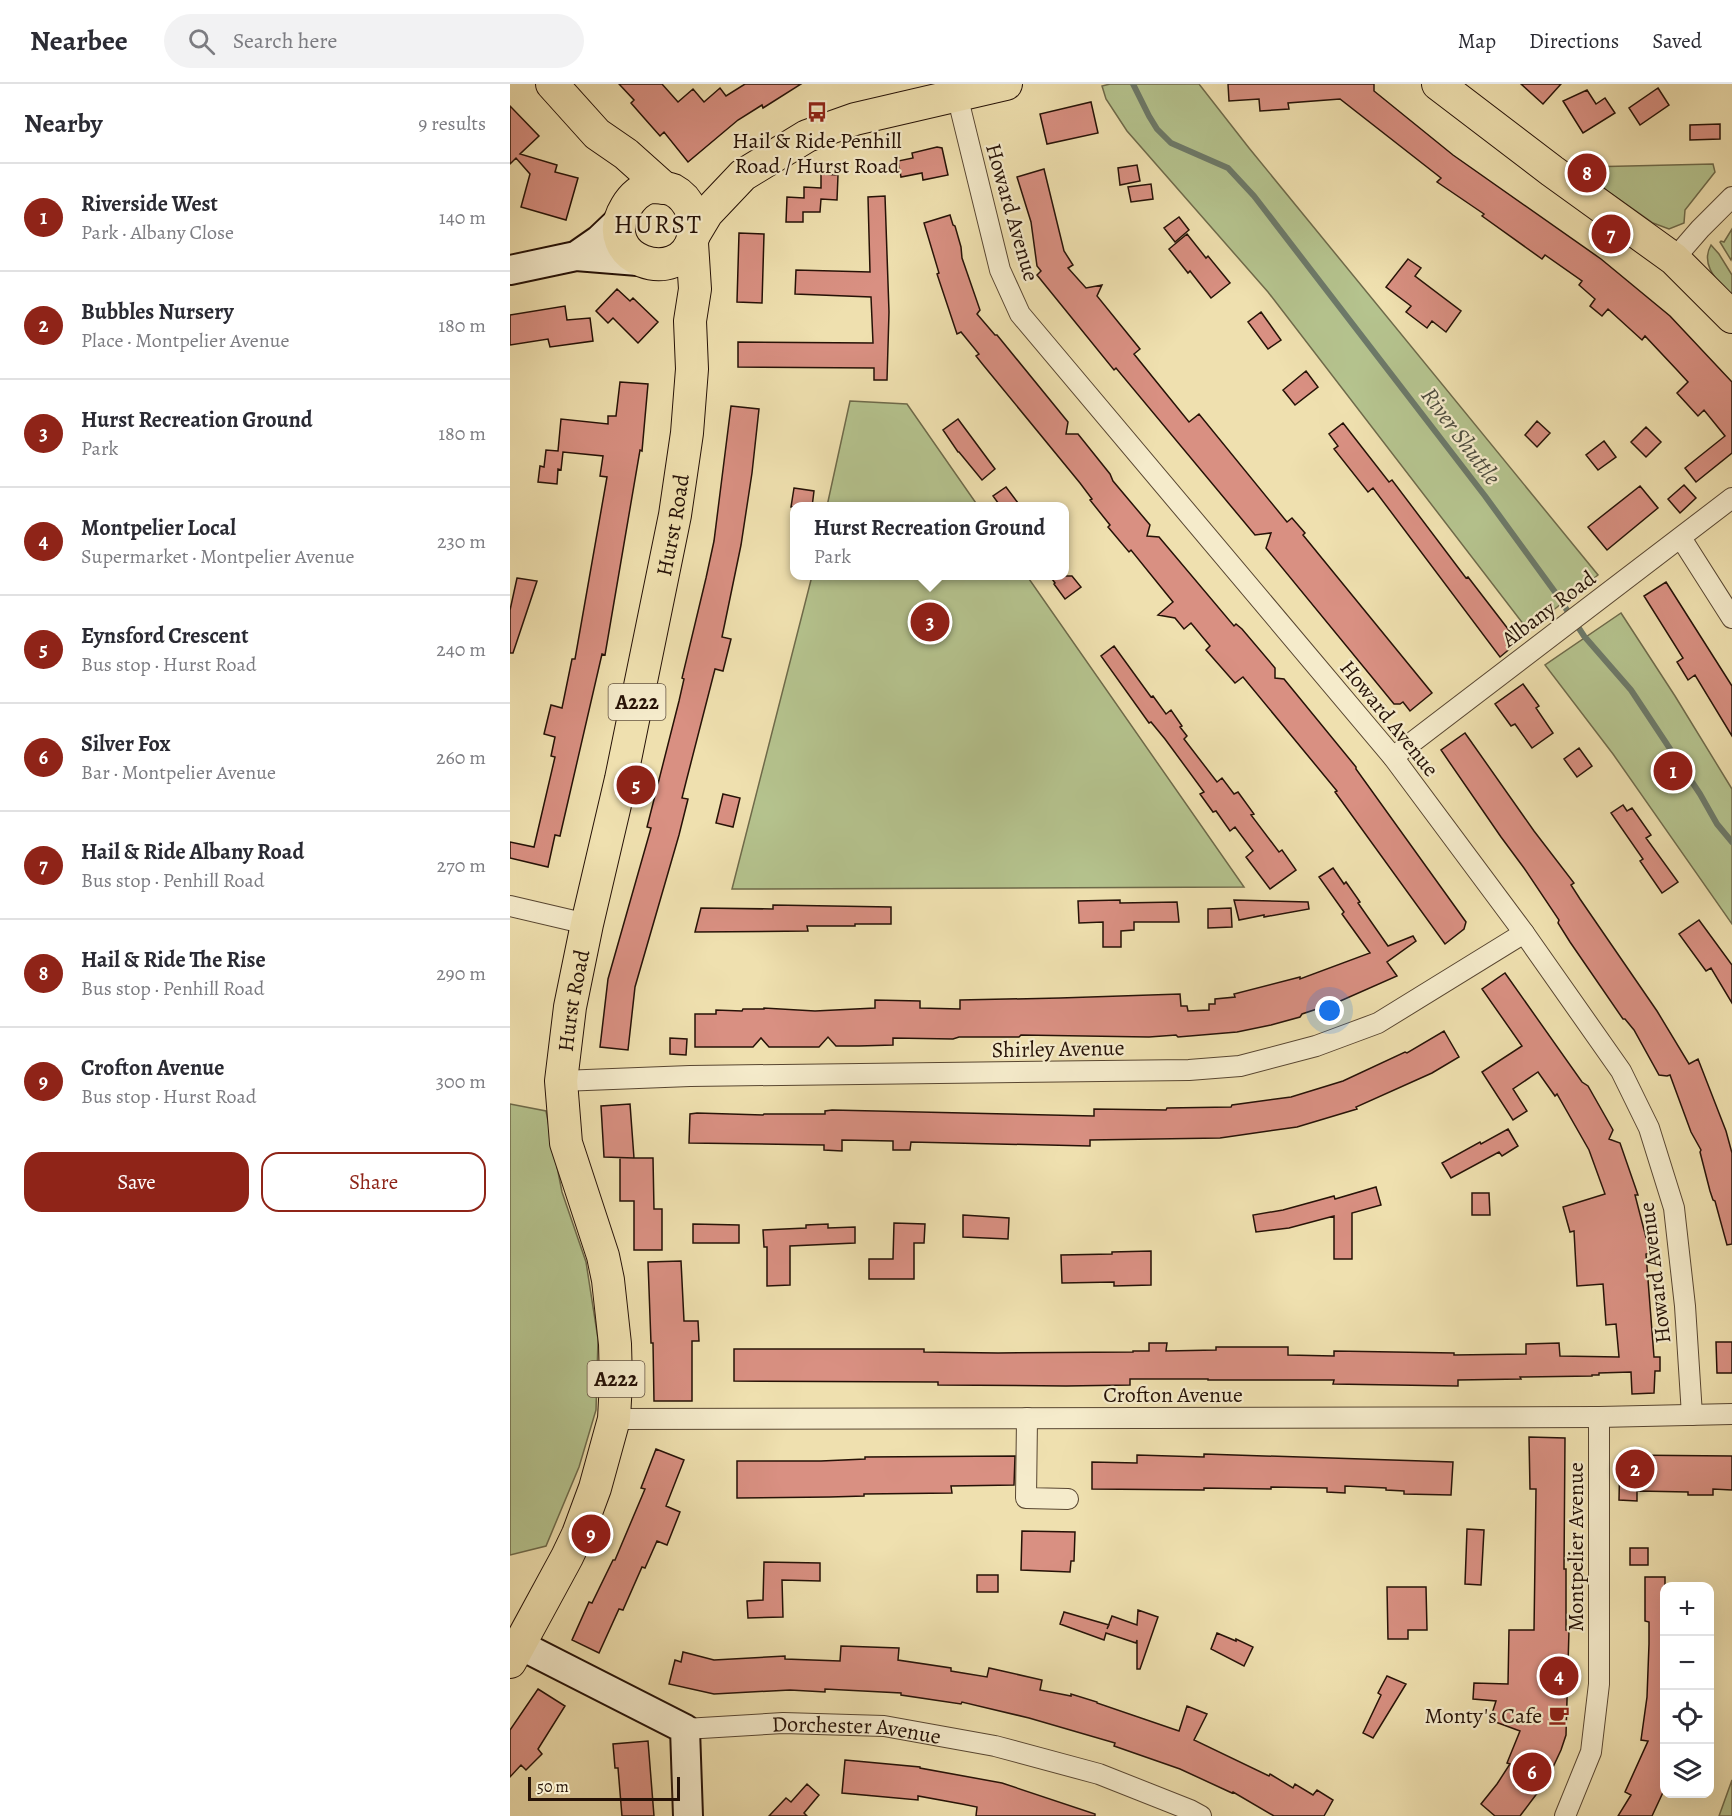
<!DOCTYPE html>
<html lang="en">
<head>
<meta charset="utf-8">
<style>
  body { margin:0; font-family:Alegreya,serif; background:#f2f2f3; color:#2b2b33 }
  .controls { position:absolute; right:18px; bottom:18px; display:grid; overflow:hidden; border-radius:12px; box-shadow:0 6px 24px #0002 }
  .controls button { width:54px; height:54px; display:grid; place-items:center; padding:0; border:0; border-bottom:2px solid #e1e1e2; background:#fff; color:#2b2b33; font:30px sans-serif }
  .scale { position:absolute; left:18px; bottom:15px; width:152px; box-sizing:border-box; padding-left:6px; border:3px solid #261207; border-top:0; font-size:16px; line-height:21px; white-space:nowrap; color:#261207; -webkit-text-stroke:4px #f5ebcb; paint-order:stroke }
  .you { position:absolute; left:820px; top:927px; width:21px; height:21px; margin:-15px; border:4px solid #fff; border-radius:50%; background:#1a73e8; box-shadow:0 0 0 9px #1a73e833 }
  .badge { display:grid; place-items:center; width:39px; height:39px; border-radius:50%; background:#8f2418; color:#fff; font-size:20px; font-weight:700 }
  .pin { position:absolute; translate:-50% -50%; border:3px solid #fff; box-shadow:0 2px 6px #0006 }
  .popup { position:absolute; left:280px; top:418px; width:279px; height:78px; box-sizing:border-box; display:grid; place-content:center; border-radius:12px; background:#fff; filter:drop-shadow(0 2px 4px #0005); font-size:20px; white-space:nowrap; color:#7c7c81 }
  .popup b { font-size:22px; color:#2b2b33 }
  .popup::after { content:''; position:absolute; left:50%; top:100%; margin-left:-12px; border:12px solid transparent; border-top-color:#fff }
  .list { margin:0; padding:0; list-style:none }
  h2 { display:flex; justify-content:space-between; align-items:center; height:78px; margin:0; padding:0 24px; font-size:26px }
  h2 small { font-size:20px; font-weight:400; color:#7c7c81 }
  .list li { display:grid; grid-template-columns:39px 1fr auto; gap:18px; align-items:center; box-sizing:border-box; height:108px; padding:0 24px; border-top:2px solid #e1e1e2 }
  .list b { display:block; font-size:22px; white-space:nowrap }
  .list p { margin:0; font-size:20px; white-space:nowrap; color:#7c7c81 }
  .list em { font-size:20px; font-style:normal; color:#7c7c81 }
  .actions { display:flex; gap:12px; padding:18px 24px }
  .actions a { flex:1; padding:14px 0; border:2px solid #8f2418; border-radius:18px; text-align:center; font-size:21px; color:#8f2418 }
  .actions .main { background:#8f2418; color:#fff }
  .icon { flex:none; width:33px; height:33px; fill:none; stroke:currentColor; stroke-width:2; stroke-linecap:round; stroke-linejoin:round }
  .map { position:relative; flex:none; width:1222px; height:1732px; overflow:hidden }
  header { display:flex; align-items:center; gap:36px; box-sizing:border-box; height:84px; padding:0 30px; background:#fff; border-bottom:2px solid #e1e1e2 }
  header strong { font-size:28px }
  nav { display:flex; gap:33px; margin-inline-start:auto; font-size:21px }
  .search { width:420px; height:54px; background:#f2f2f3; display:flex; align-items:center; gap:15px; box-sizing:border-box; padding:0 21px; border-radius:33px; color:#7c7c81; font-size:22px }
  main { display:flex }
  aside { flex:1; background:#fff }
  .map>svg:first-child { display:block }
</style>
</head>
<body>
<header>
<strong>Nearbee</strong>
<div class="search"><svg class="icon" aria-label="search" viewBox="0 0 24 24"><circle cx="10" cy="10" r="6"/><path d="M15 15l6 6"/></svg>Search here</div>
<nav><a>Map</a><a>Directions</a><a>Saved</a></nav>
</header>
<main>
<aside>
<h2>Nearby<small>9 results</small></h2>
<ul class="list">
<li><span class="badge">1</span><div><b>Riverside West</b><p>Park · Albany Close</p></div><em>140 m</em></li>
<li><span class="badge">2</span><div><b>Bubbles Nursery</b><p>Place · Montpelier Avenue</p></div><em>180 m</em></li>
<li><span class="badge">3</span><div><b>Hurst Recreation Ground</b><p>Park</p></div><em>180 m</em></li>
<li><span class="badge">4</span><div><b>Montpelier Local</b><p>Supermarket · Montpelier Avenue</p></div><em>230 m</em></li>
<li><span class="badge">5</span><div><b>Eynsford Crescent</b><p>Bus stop · Hurst Road</p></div><em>240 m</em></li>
<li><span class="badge">6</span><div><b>Silver Fox</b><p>Bar · Montpelier Avenue</p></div><em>260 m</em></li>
<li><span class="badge">7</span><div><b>Hail &amp; Ride Albany Road</b><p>Bus stop · Penhill Road</p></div><em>270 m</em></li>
<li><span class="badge">8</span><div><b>Hail &amp; Ride The Rise</b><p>Bus stop · Penhill Road</p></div><em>290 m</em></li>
<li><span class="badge">9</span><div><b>Crofton Avenue</b><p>Bus stop · Hurst Road</p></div><em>300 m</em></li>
</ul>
<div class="actions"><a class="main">Save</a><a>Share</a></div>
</aside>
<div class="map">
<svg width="1222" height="1732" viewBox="0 0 1222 1732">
  <rect width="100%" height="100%" fill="#efe0af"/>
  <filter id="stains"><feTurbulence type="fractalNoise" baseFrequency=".00333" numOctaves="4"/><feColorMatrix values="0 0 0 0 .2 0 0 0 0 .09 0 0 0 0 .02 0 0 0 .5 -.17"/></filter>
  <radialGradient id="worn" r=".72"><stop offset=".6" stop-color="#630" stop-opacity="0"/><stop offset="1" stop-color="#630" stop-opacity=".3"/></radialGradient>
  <path fill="#b5c38e" stroke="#6e6a4a" stroke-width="1.5" d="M600,0H689L739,64L1088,491L1018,546L758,208L617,47L596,15L592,2Z
    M1203,80L1205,88L1175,126L1174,139L1159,145L1143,139L1068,86L1076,83Z
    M1222,145V173L1221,176L1210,158L1211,157L1214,158Z
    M1201,161L1209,170L1222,191V214C1210,199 1189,182 1201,161Z
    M340,317L397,320L468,422H317Z
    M302,492H517L734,803L222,805Z
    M1111,529L1165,612L1222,705V840L1103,670L1035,581Z
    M0,1020L36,1027L52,1108L76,1178L88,1255L86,1326L69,1383L36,1462L0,1471Z
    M1222,1696V1732H1209Z"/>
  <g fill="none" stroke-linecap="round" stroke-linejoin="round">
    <path stroke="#6c7969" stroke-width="6" d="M623,0L639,32L647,45L661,59L718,84L744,112L975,412L1045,508L1074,552L1121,606L1190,710L1207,740L1222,758"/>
  </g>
  <path fill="#d99082" stroke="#261207" stroke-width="1.5" d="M109,0H152L168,18L183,5L194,18L210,4L216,12L235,0H291L253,24L252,21L228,36L178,78L154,48L150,52L135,35L121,19L124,16Z
    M718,0H864V7L943,71L1091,175L1160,232L1222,298V369L1186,398L1175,384L1215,352L1194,326L1188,332L1167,309L1178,298L1167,286L1135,252L1132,256L1098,225L1092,232L1080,222L1085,215L1069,201L1072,197L1035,171L1032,175L972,132L974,130L927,98L931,94L830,15L778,19L779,25L750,27L749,15L719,17Z
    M1011,0H1051L1033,20Z
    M1148,4L1159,21L1130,41L1119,24Z
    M1077,6L1086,20L1095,14L1105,29L1073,49L1053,17Z
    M581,18L588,49L537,60L530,30Z
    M0,22L29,52L10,70L47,81L45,88L68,94L56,136L11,123L20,90L6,74L0,80Z
    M1210,40V55L1180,56V41Z
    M427,63L432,64L438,91L413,96L412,89L391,93L388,77L403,74L402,69Z
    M627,81L630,97L610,101L608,84Z
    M534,85L554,167L563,181L558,184L576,204L592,201L587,212L630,265L624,270L679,338L689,330L777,438L782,434L795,449L793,451L824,489L922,609L900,627L893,618L890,620H884L756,464L761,449L745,451L606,284L604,286L527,191L531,187L527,182L521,138L507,93Z
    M311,90L328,91L327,116L311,115L310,128H293V138H276L277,113L294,114V103L311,104Z
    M641,100L643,115L621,118L618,103Z
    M375,112L379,228L377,296H364V284L228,283V258L363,259L361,213L285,210L286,186L360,188L358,113Z
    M440,131L443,141L445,142L451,163L452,174L470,226L467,230L485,251H487L558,338L556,350H568L600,390L603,397L640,441L637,452L649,453L724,542L726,540L732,545L765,584V594L774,595L846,683V685L956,838L954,845L935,860L825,708L827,707L733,593L725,599L696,566L700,562L681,539L674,545L665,534L648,531L663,518L621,466L619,468L598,443L600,441L580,416L582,415L570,399L474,282L466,272L469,270L451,248L447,250L427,190L429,189L414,139Z
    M669,133L679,146L665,158L654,144Z
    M229,149L254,150L252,219L227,218Z
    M677,150L696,174L698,172L720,199L701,214L680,187L678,189L659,165Z
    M898,175L911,184L905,192L951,227L936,248L922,237L917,244L896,228L901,222L876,203Z
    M107,205L120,217L123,214L148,238L128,259L103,234L98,239L86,227Z
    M55,222L57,236L80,234L83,257L40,263L38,255L0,261V231Z
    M751,228L771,256L758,265L738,238Z
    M796,287L808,303L785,321L773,306Z
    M110,298L138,300L132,367L130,366L95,571L92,570L50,752L45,751L38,783L0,774V758L24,763L45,673L41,672L45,653L34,650L41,621L52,624L62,575H65L97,393L90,392L93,372L53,368L51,386L48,385L47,400L28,398L30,382L34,383L36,366L48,367L51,335L98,340V332H106Z
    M221,322L249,325L242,389L231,461L212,553L221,555L213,587L205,585L176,698L172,714L178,715L169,751L125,903L118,966L90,963L98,895L141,744L137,743L169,617L174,595L172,594L196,494L204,457Z
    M448,335L485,385L472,396L449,368H448L433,346Z
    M1027,337L1040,349L1027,363L1015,351Z
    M833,339L879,398L882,396L956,494L958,493L1008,558L990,573L863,404L858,408L824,365L828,362L819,350Z
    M1136,343L1151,358L1136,373L1121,358Z
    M1094,357L1106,373L1088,386L1076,371Z
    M1174,401L1186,414L1170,429L1158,415Z
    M1130,402L1148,424L1097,466L1078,443Z
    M496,403L511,423H491L483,412Z
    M284,404L304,407L302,423H281Z
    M540,492H562L571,503L555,515L544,500L545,499Z
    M7,494L27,497L3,569H0V526Z
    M1156,498L1222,602V652L1185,591L1178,596L1167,578L1173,574L1134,512Z
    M604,562L641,613L643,612L656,630L661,626L672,642L670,643L677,652L674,655L707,698L712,694L724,710L728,708L744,730L741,731L769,768L772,766L786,786L760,805L736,773L743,767L725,743L720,747L706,727L703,728L690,710L694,708L655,655L641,638L639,639L591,572Z
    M1013,600L1029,622L1026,624L1043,649L1022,664L1005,640L1001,642L985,620Z
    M955,649L1024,747L1064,799L1061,801L1070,815L1147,927L1179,980L1188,975L1216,1047L1222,1069V1160L1217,1161L1205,1117L1203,1116L1200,1107L1190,1068L1191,1066L1181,1048L1160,991L1157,992L1149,991L1124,946L1115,935H1113L1060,858L1048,839L1049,836L1014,784L991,753L931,666Z
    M1069,664L1082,682L1067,693L1054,675Z
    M213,710L230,714L223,743L206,739Z
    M1113,721L1117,727L1122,724L1141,751L1136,754L1168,798L1152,809L1130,777L1133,775L1101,729Z
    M823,784L834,800L836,798L850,818L848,819L878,862L903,852L906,857L877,878L887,892L828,918L792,930L790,933L761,941L727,948L668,953L666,951L639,953L511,951L509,953H449L443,955L383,954V961L349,962H326L318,953L309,963H259L251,954L243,963H185V930H206V926L232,927L233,925H254V924L305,927L365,924V916L410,917V924L450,925V916L550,914L670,910L671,922H677L678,927L699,926V920H705V915L725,913L724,910L790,893V895L860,869L832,830L834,828L809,793Z
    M610,816V819L667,818L669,838H624V846L611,847V863H593V838L569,839L568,817Z
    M724,816L798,818L799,825L754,833V831L729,836Z
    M263,821L381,823V840H345V842H297L298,847L185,848L191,824L263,825Z
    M721,824L722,843L698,844V825Z
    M1189,836L1222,881V919L1201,884L1196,887L1169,850Z
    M995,889L1072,998L1078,1002L1103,1046L1099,1055L1110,1059L1128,1111H1125L1140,1169L1136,1170L1144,1273H1150V1287H1145L1144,1309L1122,1310L1121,1288L1089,1289V1291H1082V1292L1010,1293L1011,1295L948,1296V1302L823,1300L824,1296H698V1295H620V1301L556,1302L428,1301V1298L224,1297V1265H414V1268L488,1269L623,1268V1267H639V1259H657L656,1267L706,1266V1263H778V1271L824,1272V1267L944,1269V1271L1016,1270V1260L1049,1259L1050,1272L1109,1273L1106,1240L1096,1241L1093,1200L1067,1202L1064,1147L1060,1148L1053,1123L1095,1110L1079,1066L1047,1010L1045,1012L1028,988L1003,1005L1017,1027L1003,1036L972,988L1012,962L972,905Z
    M934,947L949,973L922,989L846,1023L847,1025L787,1043L710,1054L580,1056V1062L401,1058L400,1066H383V1057L332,1056V1067L314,1066V1061L179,1059L180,1030L187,1029L253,1031L254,1030H315V1027L322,1026L584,1032V1025L656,1026L657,1024L721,1023L722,1021L781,1013L833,997L895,968L897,969Z
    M160,954L177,955L176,971L160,970Z
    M120,1020L124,1074H143L144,1125H152V1166H124V1117H110V1074H124L94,1073L91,1022Z
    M998,1045L1008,1062L992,1072L989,1068L941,1094L932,1079L970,1058L971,1060Z
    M866,1103L871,1121L842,1129V1175H824V1132L779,1144L746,1148L743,1131L773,1126L824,1112L825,1115Z
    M962,1109H979L980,1131H962Z
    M453,1131L499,1134L498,1155L453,1153Z
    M384,1139L415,1140L414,1159H404V1195H359V1175H383Z
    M183,1140L229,1141V1159H183Z
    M318,1140V1144L345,1143V1159L280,1162V1201L257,1202V1163H254L253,1146L296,1144V1141Z
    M641,1167V1201L604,1202V1198L552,1199L551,1171L602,1170V1168Z
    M171,1177L174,1237H188L189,1257H182V1317H144L143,1259H141L138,1178Z
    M1206,1258H1222V1289H1207Z
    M1019,1353L1055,1354L1054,1485H1056V1546H1059L1056,1651L1051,1666L1037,1696L1010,1732H985L971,1720L987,1700L1000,1680L997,1679L1010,1647L980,1636L986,1617L963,1615L964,1599L998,1600L999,1546H1024L1026,1405H1020Z
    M146,1365L174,1376L156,1422L170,1428L157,1461L147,1457L135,1484L132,1483L113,1526L109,1525L89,1569L62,1556L79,1518L82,1519L103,1476H105L135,1405L131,1404Z
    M694,1370L943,1378L941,1411L894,1410V1407L876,1406V1404L835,1402V1409L817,1408V1404L761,1403V1405L694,1404V1406L582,1405V1378L627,1379V1371L694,1373Z
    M1110,1371L1222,1372V1406L1203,1405V1411H1178V1408L1127,1407V1417L1109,1416Z
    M505,1372L504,1401L441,1402L442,1409L354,1410V1412L320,1413L227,1414V1377H311L355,1375V1373Z
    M957,1445L974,1446L971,1501L955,1500Z
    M512,1447L565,1448L564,1477H561L560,1488L511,1486Z
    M1120,1464H1138V1481H1120Z
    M254,1478L310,1479V1497L272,1496L273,1533L238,1534L237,1517L253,1516Z
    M467,1491H488V1508H467Z
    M1135,1493H1155V1704L1142,1732H1108L1121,1711L1115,1708L1138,1657L1131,1656L1137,1613L1139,1560V1538L1135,1537Z
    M877,1503H916L917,1546H898V1555H878Z
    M628,1526L648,1533L630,1585H627V1556L626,1559L596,1549L594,1556L550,1540L554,1528L599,1541L597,1545L602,1532L627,1541Z
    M707,1549L726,1557V1555L743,1563L734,1582L701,1565Z
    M331,1562L389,1564L388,1576L441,1584V1587L477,1593L479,1584L532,1596L530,1606L561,1612V1610L587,1618V1619L669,1647L677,1622L697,1630L684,1656L759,1692L760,1690L783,1704L785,1700L803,1711L807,1706L823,1716L814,1732H764L723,1708L722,1709L670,1685L604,1662L605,1659L519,1634L452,1618L451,1620L391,1611V1609L315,1605V1608L280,1606L204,1610L159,1600L165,1576L171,1578L173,1568L204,1576L275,1572V1575L330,1577Z
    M877,1592L896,1600L863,1654L853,1649L871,1611L868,1609Z
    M28,1605L55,1622L28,1665L32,1670L16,1686L11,1681L0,1693V1646Z
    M138,1657L144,1732H112L108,1684H105L103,1660Z
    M335,1676L410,1683V1684L492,1699L585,1730V1732H466L467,1723L452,1720L408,1712V1716L332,1709Z
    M297,1700L309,1711L294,1729L297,1732H259L276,1714L281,1718Z"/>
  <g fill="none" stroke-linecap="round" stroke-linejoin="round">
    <g stroke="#584631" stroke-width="22">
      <g id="street">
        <path d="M447,11L490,186L510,230L883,673L1014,849L1111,987L1139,1044L1164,1124L1175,1222L1182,1331"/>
        <path d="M1164,175L1190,145L1222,113"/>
        <path d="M1171,454L1222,534"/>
        <path d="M883,673L1222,414"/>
        <path d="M0,822L77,840"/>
        <path d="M51,997L180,992L679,986L730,982L806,962L868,939L1014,849"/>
        <path d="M517,1334L516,1414L558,1415"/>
        <path d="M104,1335L1089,1333L1222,1330"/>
        <path id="s1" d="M175,1645L273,1639L374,1642L485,1662L589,1690L680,1726L691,1732"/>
        <path d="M1055,1732L1081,1668L1089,1600V1333"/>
      </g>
    </g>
    <g stroke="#261207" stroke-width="32">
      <path id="secondary" d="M66,172L128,177
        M0,186L66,172L89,156L110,136
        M10,1561L175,1645L178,1732"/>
    </g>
    <g stroke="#261207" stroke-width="34">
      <g id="primary">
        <path d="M42,0L87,50L116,70L154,104"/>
        <path d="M928,0L1042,87L1164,175L1222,233"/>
        <path d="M140,103C147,103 156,103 163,106C180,115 188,136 183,154C170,204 84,176 116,123C122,113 129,106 140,103Z"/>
        <path d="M185,149L197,129L233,91L297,52L345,35L496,0"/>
        <path id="s2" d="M0,1578L57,1473L68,1450L85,1404L104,1335L106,1297L105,1260L98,1196L93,1172L56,1059L51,997L60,923L77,840L111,695L165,431L177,349L182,285L180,237L185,205L182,159"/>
      </g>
    </g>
    <use href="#street" stroke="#f5ebcb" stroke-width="20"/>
    <use href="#secondary" stroke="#f5ebcb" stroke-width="28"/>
    <use href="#primary" stroke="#efe0af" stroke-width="32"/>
  </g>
  <defs>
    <g id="bus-bare" transform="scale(1.62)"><path d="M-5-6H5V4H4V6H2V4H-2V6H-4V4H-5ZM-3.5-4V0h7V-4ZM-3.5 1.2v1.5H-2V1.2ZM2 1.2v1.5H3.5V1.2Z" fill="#8f2418" stroke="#f5ebcb" stroke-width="2.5" paint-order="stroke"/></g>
    <g id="cafe-bare" transform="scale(1.62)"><path d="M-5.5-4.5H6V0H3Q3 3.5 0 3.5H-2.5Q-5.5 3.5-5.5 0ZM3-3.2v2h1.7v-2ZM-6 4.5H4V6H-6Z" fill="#8f2418" stroke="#f5ebcb" stroke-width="2.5" paint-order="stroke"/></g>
  </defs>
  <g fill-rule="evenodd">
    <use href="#bus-bare" x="307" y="28"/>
    <use href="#cafe-bare" x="1049" y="1631"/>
  </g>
  <g text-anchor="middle" stroke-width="4.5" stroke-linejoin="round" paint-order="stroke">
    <g fill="#f5ebcb" stroke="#645342" stroke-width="1.5">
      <rect x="98.5" y="600" width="57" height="36" rx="4.5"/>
      <rect x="77.5" y="1277" width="57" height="36" rx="4.5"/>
    </g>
    <g font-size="21" font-weight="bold" fill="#261207">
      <text x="127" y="625">A222</text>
      <text x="106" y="1302">A222</text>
    </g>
    <g font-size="22" fill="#261207" stroke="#f5ebcb">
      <text x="307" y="64">Hail &amp; Ride Penhill<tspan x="307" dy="25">Road / Hurst Road</tspan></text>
      <text x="1032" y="1639" text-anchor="end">Monty's Cafe</text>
    </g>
    <g font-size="22" fill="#261207" stroke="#f5ebcb">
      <text transform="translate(503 128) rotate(74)" y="8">Howard Avenue</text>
      <text dy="8" stroke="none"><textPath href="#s2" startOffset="1178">Hurst Road</textPath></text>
      <text transform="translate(1038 524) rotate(-37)" y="8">Albany Road</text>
      <text transform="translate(880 634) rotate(51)" y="8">Howard Avenue</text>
      <text dy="8" stroke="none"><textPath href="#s2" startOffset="692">Hurst Road</textPath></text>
      <text transform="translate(548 964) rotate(-1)" y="8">Shirley Avenue</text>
      <text transform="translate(1144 1189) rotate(-97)" y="8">Howard Avenue</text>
      <text x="663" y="1318">Crofton Avenue</text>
      <text transform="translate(1065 1463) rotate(-90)" y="8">Montpelier Avenue</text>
      <text dy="8" stroke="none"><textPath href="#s1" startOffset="172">Dorchester Avenue</textPath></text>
    </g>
    <g font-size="24" font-style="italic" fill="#4f4e40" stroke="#f5ebcb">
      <text transform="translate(951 352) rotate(53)" y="8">River Shuttle</text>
    </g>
    <g font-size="26" letter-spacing="1.5" fill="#261207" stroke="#f5ebcb">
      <text x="148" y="149">HURST</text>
    </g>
  </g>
  <rect width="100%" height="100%" filter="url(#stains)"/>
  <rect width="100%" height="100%" fill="url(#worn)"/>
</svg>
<div class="controls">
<button>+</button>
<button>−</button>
<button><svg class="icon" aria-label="locate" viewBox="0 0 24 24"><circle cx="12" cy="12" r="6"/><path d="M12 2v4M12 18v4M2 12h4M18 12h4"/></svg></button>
<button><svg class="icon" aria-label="layers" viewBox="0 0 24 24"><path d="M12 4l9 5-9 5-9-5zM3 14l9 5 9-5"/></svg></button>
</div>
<div class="scale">50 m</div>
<div class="you"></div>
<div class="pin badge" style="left:1163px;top:687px">1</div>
<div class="pin badge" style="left:1125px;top:1385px">2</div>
<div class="pin badge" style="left:420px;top:538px">3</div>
<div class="popup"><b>Hurst Recreation Ground</b>Park</div>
<div class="pin badge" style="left:1049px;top:1592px">4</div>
<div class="pin badge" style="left:126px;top:701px">5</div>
<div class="pin badge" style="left:1022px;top:1688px">6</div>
<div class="pin badge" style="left:1101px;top:150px">7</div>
<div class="pin badge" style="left:1077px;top:89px">8</div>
<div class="pin badge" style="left:81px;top:1450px">9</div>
</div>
</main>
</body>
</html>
